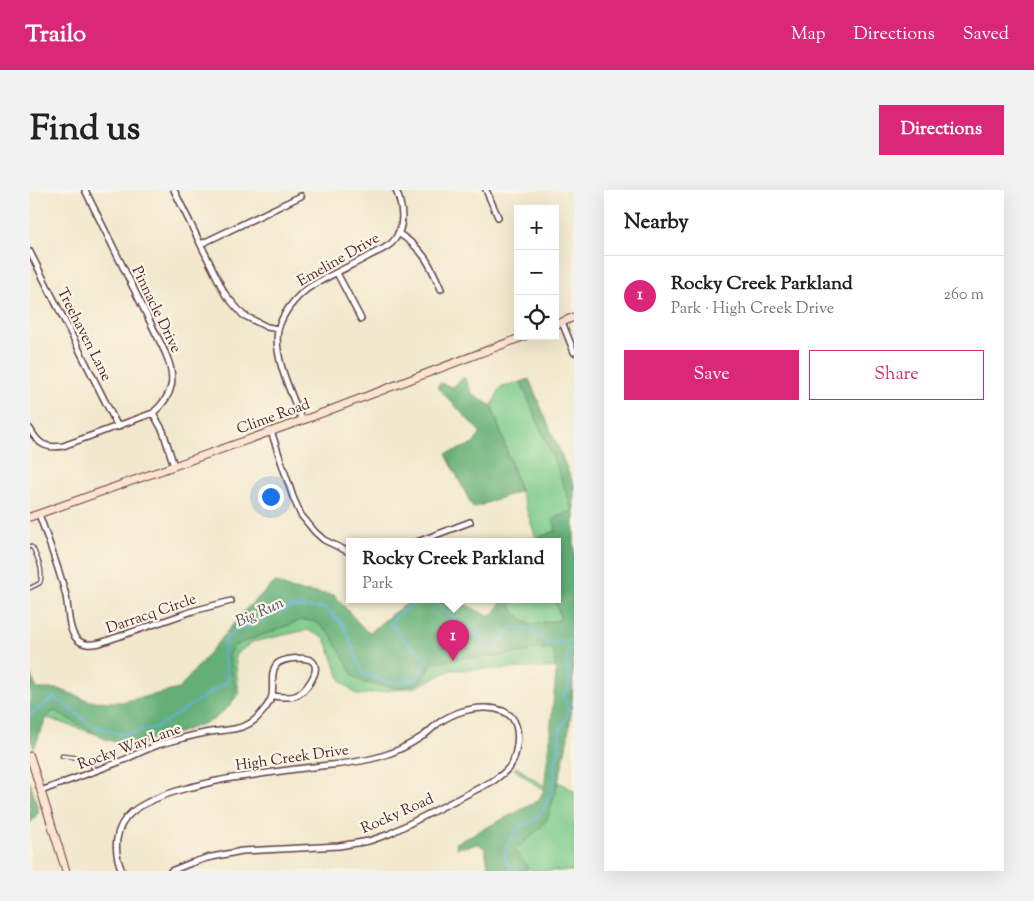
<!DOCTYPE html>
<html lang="en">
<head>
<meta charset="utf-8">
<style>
  body { margin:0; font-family:"Sorts Mill Goudy",serif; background:#f2f2f2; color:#222 }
  .controls { position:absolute; right:15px; top:15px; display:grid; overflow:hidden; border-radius:0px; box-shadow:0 5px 20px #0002 }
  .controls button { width:45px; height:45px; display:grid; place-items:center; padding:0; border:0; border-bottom:1px solid #e0e0e0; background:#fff; color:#222; font:25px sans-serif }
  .you { position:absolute; left:240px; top:306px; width:18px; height:18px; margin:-12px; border:4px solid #fff; border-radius:50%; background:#1a73e8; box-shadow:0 0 0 8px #1a73e833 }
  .badge { display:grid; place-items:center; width:32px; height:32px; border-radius:50%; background:#db2777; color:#fff; font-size:16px; font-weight:700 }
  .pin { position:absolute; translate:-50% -41px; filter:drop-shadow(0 1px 2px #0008) }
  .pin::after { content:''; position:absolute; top:26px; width:18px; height:15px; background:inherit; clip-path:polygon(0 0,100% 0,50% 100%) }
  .popup { position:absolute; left:316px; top:348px; width:215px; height:65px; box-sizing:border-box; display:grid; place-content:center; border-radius:0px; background:#fff; filter:drop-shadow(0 1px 4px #0005); font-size:16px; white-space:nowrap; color:#767676 }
  .popup b { font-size:19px; color:#222 }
  .popup::after { content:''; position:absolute; left:50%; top:100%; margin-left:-10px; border:10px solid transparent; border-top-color:#fff }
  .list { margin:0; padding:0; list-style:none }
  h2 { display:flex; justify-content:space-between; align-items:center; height:65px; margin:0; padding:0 20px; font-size:21px }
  h2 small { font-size:16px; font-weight:400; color:#767676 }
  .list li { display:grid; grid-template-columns:32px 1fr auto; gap:15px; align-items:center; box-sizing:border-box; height:80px; padding:0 20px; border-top:1px solid #e0e0e0 }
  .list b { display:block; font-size:19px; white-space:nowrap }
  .list p { margin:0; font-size:16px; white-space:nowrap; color:#767676 }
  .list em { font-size:16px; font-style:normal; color:#767676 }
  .actions { display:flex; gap:10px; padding:15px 20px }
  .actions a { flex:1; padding:11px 0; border:1px solid #db2777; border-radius:0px; text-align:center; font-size:18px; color:#db2777 }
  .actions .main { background:#db2777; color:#fff }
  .icon { flex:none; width:28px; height:28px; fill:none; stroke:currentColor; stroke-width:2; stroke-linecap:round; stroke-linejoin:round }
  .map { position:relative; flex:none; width:544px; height:681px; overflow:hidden; border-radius:0px }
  header { display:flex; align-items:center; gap:30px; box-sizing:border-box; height:70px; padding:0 25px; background:#db2777; color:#fff }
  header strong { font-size:24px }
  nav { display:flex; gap:28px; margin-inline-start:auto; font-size:18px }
  .intro { display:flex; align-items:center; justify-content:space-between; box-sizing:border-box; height:120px; padding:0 30px }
  h1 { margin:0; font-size:35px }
  .button { padding:12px 22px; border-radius:0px; background:#db2777; color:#fff; font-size:18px; font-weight:700 }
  main { display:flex; gap:30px; padding:0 30px }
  aside { flex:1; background:#fff; border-radius:0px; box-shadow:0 5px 20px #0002 }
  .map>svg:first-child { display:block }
</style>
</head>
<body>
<header>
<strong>Trailo</strong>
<nav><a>Map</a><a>Directions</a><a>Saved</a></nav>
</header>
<div class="intro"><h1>Find us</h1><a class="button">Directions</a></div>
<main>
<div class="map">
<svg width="544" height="681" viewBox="0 0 544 681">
  <rect width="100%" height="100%" fill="#fcf5e5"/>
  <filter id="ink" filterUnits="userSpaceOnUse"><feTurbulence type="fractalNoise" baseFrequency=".02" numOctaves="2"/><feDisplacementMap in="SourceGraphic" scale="10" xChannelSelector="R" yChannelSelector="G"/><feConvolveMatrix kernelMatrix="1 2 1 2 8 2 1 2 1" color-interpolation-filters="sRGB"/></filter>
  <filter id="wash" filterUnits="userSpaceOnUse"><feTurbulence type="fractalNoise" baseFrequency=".0096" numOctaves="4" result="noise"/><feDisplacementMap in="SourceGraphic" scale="20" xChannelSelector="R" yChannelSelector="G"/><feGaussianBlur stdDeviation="1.12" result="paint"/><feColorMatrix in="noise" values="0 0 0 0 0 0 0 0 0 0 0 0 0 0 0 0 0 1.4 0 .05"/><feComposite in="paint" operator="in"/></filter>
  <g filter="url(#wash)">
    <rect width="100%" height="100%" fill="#f1e8cd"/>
    <path fill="#7bcb8b" stroke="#62755b" d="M491,192L528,280L543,322L527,341L506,348L462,216L470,198Z
      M271,403L338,464L415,411L544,464L541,477L421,480L386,497L327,505L311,491L295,448L277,440L222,452L205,465L209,505L196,517L84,550L14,527V512L96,517L159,498L215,429Z
      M479,410H525L531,430L499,434L484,422Z
      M486,577L522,601L524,589L544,601V681H503L475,664L520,605L484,579Z"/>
    <path fill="#64af77" stroke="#576751" d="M434,187L443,205L462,216L490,301L443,318L416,264L443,254L451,243L407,197L410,193L423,197Z
      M499,189L544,295V466L543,469C544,514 538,560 525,603C523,611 521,621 517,629C507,643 497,650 484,660C490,667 496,672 498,681H459L455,659L449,654L427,658L426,653L508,611L514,600L526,485L524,461L511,459L469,466L427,468L401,474L396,487L387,494L368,498L334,493L323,486L301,445L286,432L272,430L204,456L199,464L206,499L201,515L183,530L140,546L102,556L77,550L24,521L17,526L4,558L0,548V483L7,499H29L60,511L91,512L149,499L215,420L245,392L263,400L304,405L336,441L341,442L363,423L383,410H426L457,425L465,423L472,410H479L484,422L499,434L531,430L525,410H527V352H507L506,348L526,341L523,328L543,321L528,280L491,192Z
      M0,592L9,622L0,633Z"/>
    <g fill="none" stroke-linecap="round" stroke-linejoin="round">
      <path stroke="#61b2dc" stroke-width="2" d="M0,525L25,507L60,534L93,545L127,537L198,491L193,465L195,449L204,442L262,417L296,418L314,436L333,484L360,492L386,490L398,467L378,454L359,432L386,411H403L431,434L464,456L484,437L500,439L517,453L544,451
        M482,681L476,669L475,662L485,641L494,634L504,630L512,622L519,606L522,602L525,585V573L529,560L530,539L538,526L539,519L534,505C536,503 538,501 539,499C544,482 527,474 544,456"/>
    </g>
  </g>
  <g filter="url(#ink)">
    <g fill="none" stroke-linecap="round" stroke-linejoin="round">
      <g stroke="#633d43" stroke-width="5">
        <path id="lane" d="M0,356L3,358C8,369 14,381 10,393L0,398
          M32,566C50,568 54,566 66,580"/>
      </g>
      <g stroke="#633d43" stroke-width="8">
        <path id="street" d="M144,0L195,104L213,125L237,137L248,139
          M456,0L468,27
          M368,43C393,59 399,72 411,99
          M171,54L271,6
          M0,62L88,237
          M307,83L331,129
          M532,132L544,162
          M123,223L133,241L144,276
          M272,230C262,205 243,167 248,140C252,124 265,108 277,99C297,86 319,77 339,66C348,61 360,57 365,49C376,34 372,15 366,0
          M0,239C8,254 16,259 33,256L123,223C145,204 146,187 135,162L55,0
          M241,241L263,307L271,325L285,342L294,350L319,362
          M9,324C18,350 28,376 35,402C39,415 37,436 45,447C52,456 61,455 70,453L163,421L201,411
          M387,352L440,332
          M11,601C37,591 63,582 89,572C103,566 116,559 131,554C145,550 160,546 175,543C190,540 209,541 222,532C229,527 241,513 242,505C244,496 240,483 246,475C251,468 279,465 284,473C290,483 274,503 265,506C258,508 250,507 242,506
          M92,681C83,661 84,637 102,622C117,610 139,603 157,598C167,596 177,593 187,591C199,588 212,587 224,585C244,582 264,579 284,577C307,574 330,573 352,566C366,562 381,554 393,546C399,542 404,536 410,532C423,523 441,517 457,518C481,519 490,531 487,555C486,561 485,568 482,573C478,581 470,586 463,591L359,644L339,651L309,656L212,661L177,668L161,673L141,681"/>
      </g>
      <g stroke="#633d43" stroke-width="9">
        <path id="secondary" d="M525,135L544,127
          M0,327L279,228L495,146
          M0,566L36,681"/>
      </g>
      <use href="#lane" stroke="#fff" stroke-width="2.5"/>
      <use href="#street" stroke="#fff" stroke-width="5"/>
      <use href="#secondary" stroke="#fde4d0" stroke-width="7"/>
    </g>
  </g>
  <g text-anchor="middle" stroke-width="4.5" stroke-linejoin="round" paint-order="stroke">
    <g font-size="15" fill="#4a1f2b" stroke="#fcf5e5">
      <text transform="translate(308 69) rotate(-30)" y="5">Emeline Drive</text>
      <text transform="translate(127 119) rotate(64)" y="5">Pinnacle Drive</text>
      <text transform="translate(55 144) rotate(63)" y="5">Treehaven Lane</text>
      <text transform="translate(243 226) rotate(-20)" y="5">Clime Road</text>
      <text transform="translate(121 423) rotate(-19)" y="5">Darracq Circle</text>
      <text transform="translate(99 556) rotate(-20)" y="5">Rocky Way Lane</text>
      <text transform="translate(262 567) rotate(-8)" y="5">High Creek Drive</text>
      <text transform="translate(367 623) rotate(-24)" y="5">Rocky Road</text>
    </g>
    <g font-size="16" font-style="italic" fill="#525269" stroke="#fcf5e5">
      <text transform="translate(229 421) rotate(-24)" y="6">Big Run</text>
    </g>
  </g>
</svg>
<div class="controls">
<button>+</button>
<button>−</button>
<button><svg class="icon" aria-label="locate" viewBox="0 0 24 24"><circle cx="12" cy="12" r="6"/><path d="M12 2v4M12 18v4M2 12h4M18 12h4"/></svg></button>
</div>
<div class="you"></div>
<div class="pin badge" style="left:423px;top:471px">1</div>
<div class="popup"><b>Rocky Creek Parkland</b>Park</div>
</div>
<aside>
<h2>Nearby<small></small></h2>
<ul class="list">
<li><span class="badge">1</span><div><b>Rocky Creek Parkland</b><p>Park · High Creek Drive</p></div><em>260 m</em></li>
</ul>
<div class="actions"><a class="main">Save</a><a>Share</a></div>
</aside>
</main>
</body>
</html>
